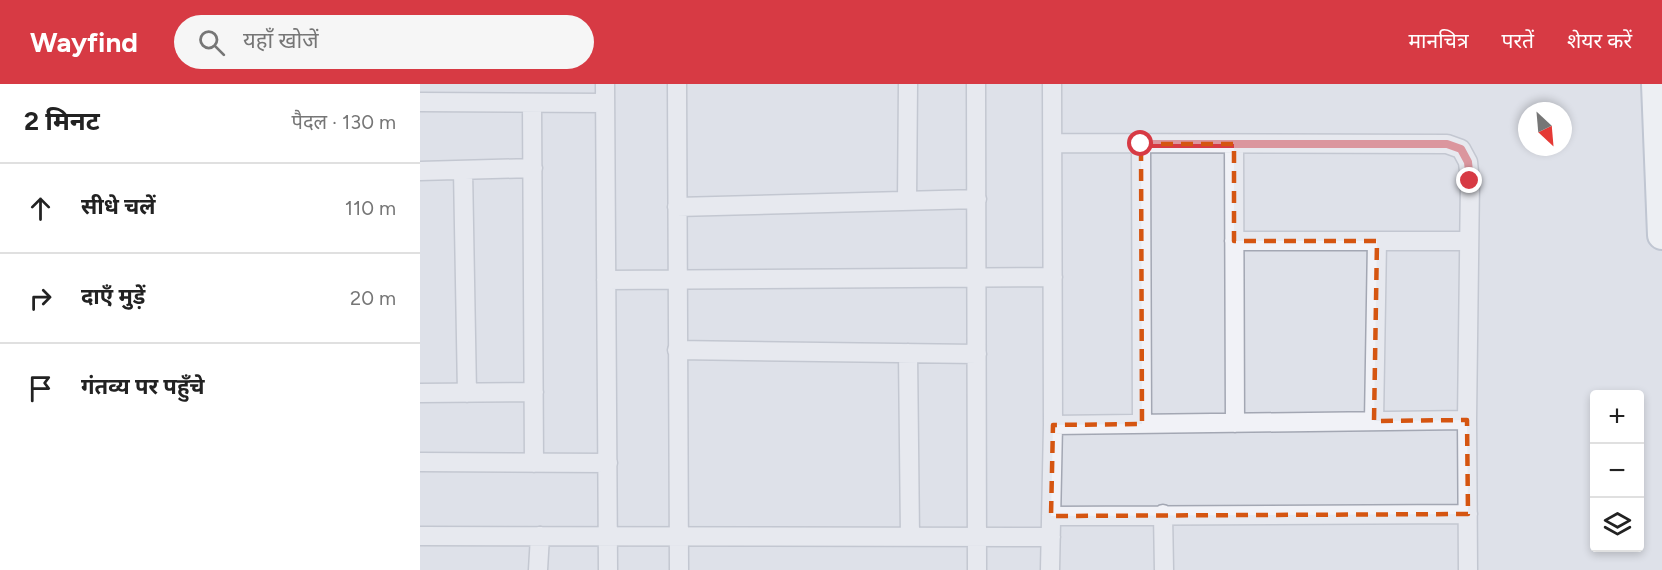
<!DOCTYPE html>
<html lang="hi">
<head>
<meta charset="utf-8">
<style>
  body { margin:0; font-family:Figtree,"Noto Sans Devanagari",sans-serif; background:#f6f6f6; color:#222 }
  .controls { position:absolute; right:18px; bottom:18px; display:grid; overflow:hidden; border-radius:6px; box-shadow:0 3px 9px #0003 }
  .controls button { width:54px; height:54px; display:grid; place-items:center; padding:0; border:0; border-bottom:2px solid #e0e0e0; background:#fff; color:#222; font:30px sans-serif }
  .compass { position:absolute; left:1098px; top:18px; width:54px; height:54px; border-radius:50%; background:#fff; box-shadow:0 3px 9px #0003; rotate:154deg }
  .stop { position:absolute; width:18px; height:18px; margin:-14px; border:4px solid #d73a44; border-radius:50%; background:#fff }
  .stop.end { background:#d73a44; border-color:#fff; box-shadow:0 2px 6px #0008 }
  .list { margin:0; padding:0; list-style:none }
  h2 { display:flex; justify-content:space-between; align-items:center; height:78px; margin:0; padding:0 24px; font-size:26px }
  h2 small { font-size:20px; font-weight:400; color:#767676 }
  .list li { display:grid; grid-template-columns:39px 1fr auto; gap:18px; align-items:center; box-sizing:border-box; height:90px; padding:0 24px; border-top:2px solid #e0e0e0 }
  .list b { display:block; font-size:22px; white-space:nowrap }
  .list em { font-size:20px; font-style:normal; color:#767676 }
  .icon { flex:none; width:33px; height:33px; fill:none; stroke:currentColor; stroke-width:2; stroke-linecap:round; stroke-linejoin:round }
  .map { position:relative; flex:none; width:1242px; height:486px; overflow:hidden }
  header { display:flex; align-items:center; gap:36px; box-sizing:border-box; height:84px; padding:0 30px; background:#d73a44; color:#fff }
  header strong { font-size:28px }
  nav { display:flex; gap:33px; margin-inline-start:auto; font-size:21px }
  .search { width:420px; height:54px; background:#f6f6f6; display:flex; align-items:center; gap:15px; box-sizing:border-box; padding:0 21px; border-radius:33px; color:#767676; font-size:22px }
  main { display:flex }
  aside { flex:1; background:#fff }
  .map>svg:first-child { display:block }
</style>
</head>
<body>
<header>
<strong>Wayfind</strong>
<div class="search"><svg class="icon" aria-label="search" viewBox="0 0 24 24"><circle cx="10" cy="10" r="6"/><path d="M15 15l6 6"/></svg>यहाँ खोजें</div>
<nav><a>मानचित्र</a><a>परतें</a><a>शेयर करें</a></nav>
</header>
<main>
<aside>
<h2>2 मिनट<small>पैदल · 130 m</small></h2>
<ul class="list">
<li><svg class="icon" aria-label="ahead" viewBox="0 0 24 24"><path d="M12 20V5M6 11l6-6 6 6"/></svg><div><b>सीधे चलें</b></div><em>110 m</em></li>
<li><svg class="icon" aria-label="right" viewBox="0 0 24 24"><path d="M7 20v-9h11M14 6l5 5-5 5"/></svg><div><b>दाएँ मुड़ें</b></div><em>20 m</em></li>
<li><svg class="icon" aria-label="arrive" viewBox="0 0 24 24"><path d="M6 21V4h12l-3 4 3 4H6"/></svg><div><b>गंतव्य पर पहुँचे</b></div></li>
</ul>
</aside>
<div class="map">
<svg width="1242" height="486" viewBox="0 0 1242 486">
  <rect width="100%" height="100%" fill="#dee1e9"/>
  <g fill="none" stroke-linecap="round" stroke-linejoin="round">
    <g stroke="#a3a7b3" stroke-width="21">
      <path id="minor" d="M185,0L188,486
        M257,0L259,486
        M556,0L557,486
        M0,18L185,19
        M112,20L114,379
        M633,59L1027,60L1041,65L1048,78L1050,97L1047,336L1048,486
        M721,60L722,340
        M814,60L815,339
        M43,86L47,309
        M0,87L113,84
        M487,117L488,0
        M257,123L557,115
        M814,157H1049
        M186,196L633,193
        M257,266L557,270
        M488,269L490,453
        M0,309L114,308
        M954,337L957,157
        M633,341L1047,336
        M0,378L188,379
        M743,430L744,486
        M631,432L1048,430
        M0,452L631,453
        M118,486L120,452
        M630,486L633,341L632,0"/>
    </g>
    <g stroke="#9ca4b5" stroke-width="32">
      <path id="primary" d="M1236,0L1242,151"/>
    </g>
    <use href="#minor" stroke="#f1f2f7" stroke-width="18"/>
    <use href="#primary" stroke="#fff" stroke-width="28"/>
  </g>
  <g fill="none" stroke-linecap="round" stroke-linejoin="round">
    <path stroke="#d73a44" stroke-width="8" d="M721,60H1027L1041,65L1048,78L1050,97"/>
  </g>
  <path d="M0 0H1242V486H0ZM721,60H814V157H957L954,337L1047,336L1048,430L631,432L633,341L722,340Z" fill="#dee1e9" fill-opacity=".55" fill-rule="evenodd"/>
  <path fill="none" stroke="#d55511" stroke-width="4.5" stroke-dasharray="12 8" stroke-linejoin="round" d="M721,60H814V157H957L954,337L1047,336L1048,430L631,432L633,341L722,340Z"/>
</svg>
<div class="controls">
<button>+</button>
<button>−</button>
<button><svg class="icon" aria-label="layers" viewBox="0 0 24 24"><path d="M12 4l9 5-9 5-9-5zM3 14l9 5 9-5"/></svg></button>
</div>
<svg class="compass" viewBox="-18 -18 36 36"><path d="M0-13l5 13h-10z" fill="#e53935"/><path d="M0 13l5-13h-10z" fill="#767676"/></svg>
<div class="stop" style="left:721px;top:60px"></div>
<div class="stop end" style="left:1050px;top:97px"></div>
</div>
</main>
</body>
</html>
